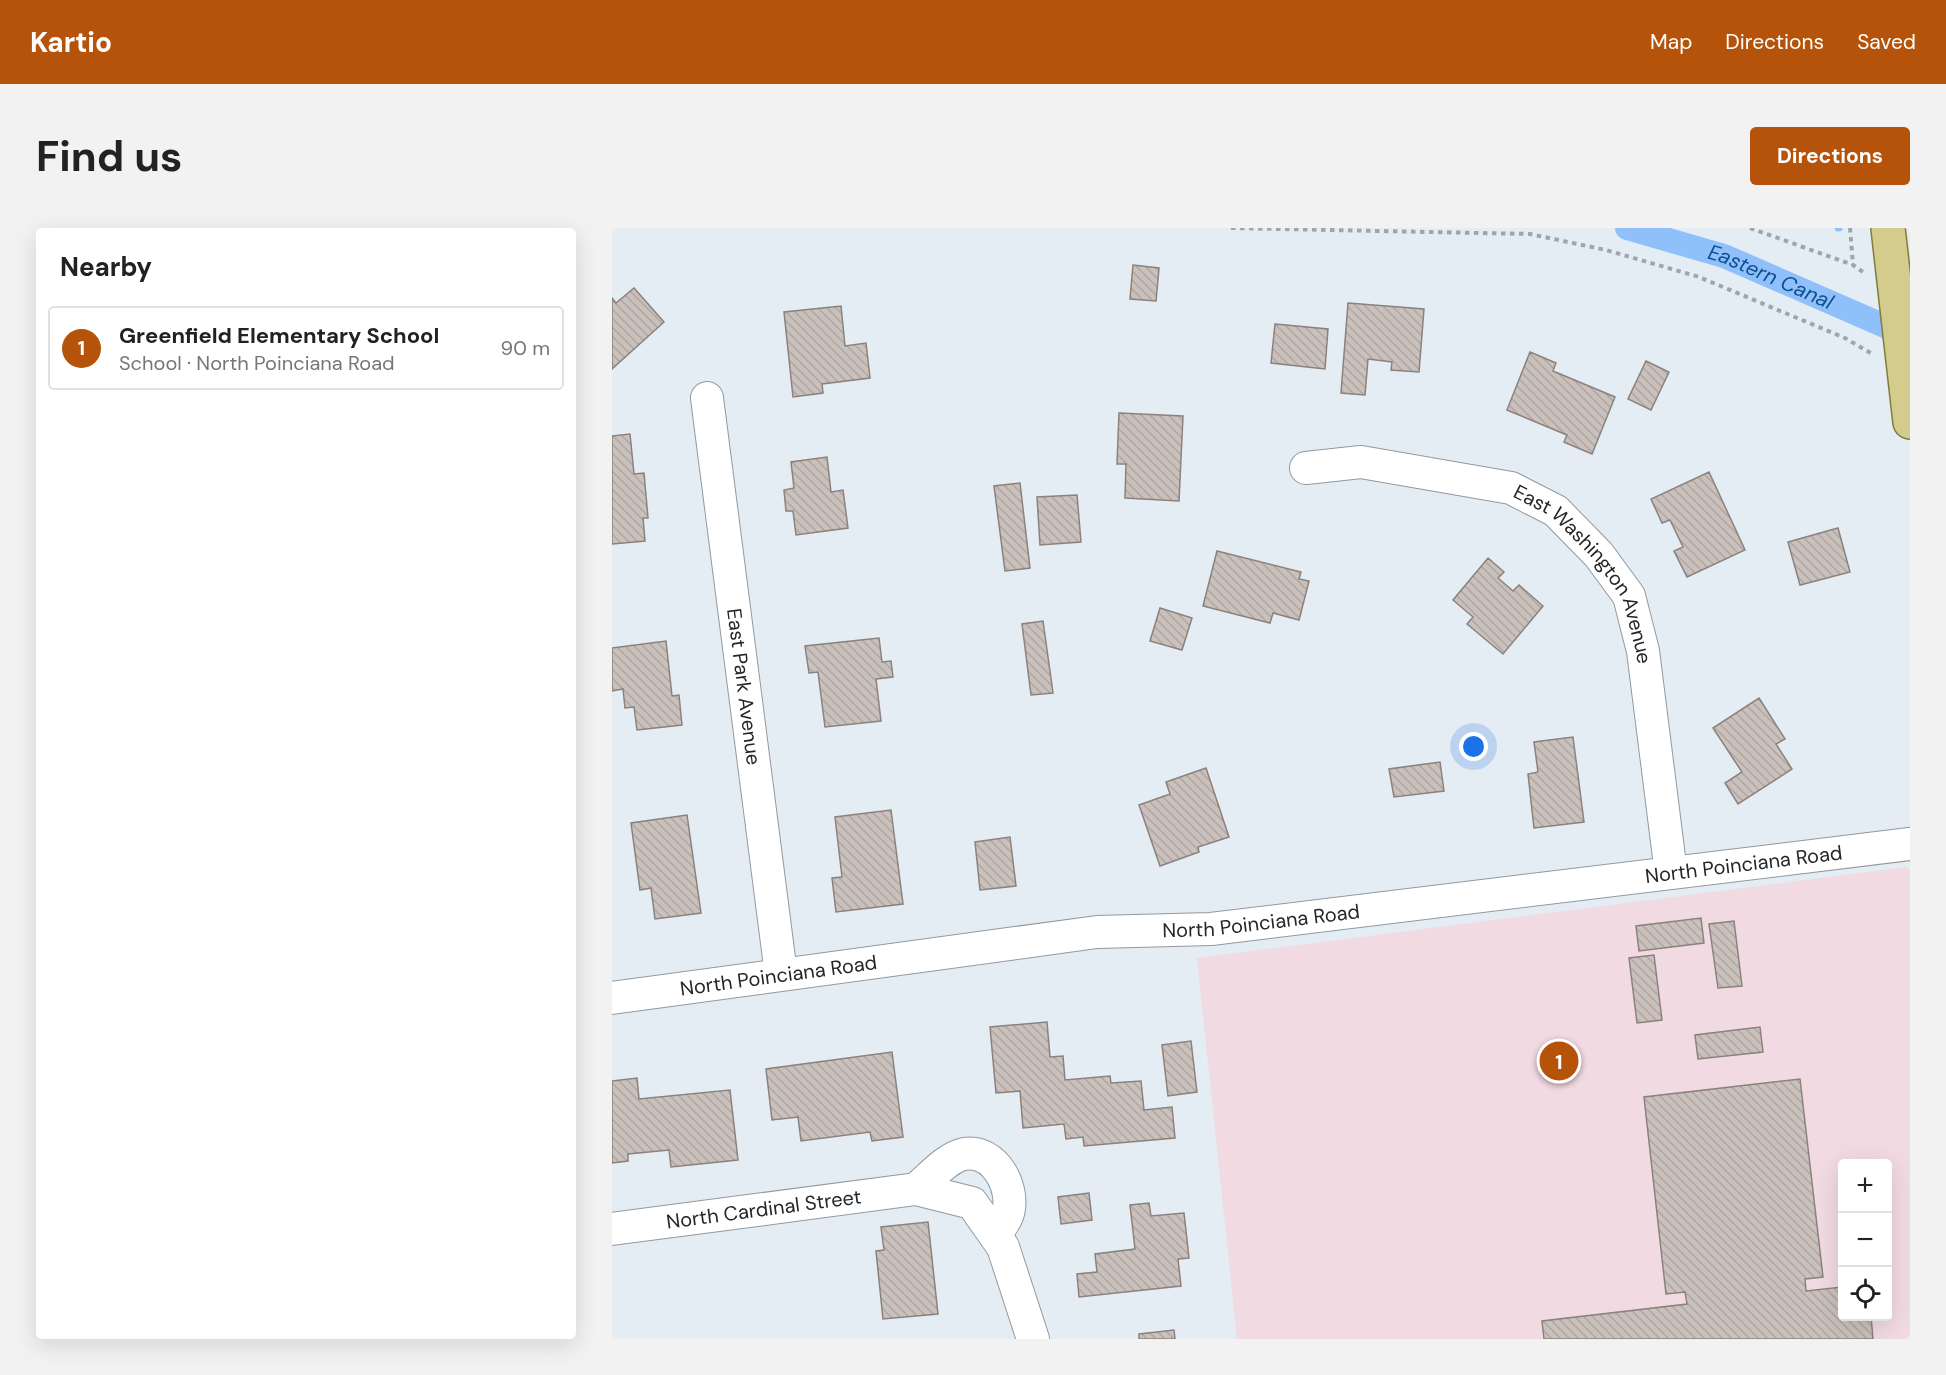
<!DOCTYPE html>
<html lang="en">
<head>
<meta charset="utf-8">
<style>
  body { margin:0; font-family:"DM Sans",sans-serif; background:#f2f2f2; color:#222 }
  .controls { position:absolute; right:18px; bottom:18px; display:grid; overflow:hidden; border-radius:6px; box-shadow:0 6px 24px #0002 }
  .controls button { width:54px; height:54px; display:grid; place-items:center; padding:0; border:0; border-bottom:2px solid #e0e0e0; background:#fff; color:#222; font:30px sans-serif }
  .you { position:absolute; left:862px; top:519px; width:21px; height:21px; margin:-15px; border:4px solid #fff; border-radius:50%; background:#1a73e8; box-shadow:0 0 0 9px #1a73e833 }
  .badge { display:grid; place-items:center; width:39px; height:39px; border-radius:50%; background:#b45309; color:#fff; font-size:20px; font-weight:700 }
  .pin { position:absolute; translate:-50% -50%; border:3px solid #fff; box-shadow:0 2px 6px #0006 }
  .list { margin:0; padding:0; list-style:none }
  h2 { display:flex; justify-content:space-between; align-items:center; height:78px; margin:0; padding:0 24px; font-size:26px }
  h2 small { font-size:20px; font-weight:400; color:#767676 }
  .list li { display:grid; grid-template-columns:39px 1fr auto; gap:18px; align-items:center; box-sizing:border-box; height:84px; margin:0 12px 12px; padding:0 12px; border:2px solid #e0e0e0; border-radius:6px }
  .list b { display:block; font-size:22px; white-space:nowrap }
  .list p { margin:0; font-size:20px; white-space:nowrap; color:#767676 }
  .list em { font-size:20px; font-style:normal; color:#767676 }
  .icon { flex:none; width:33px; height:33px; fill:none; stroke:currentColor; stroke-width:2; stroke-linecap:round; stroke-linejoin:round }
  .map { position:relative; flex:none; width:1298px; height:1111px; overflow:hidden; border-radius:6px }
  header { display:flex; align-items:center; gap:36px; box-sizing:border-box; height:84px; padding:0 30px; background:#b45309; color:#fff }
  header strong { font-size:28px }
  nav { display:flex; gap:33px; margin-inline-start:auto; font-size:21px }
  .intro { display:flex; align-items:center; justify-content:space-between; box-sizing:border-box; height:144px; padding:0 36px }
  h1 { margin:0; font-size:42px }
  .button { padding:15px 27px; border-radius:6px; background:#b45309; color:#fff; font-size:21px; font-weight:700 }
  main { display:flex; gap:36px; padding:0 36px }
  aside { flex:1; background:#fff; border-radius:6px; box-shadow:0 6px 24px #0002 }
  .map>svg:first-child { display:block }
</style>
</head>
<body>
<header>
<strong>Kartio</strong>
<nav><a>Map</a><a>Directions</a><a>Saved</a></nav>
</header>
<div class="intro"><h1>Find us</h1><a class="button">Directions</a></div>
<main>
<aside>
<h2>Nearby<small></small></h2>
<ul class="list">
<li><span class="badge">1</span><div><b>Greenfield Elementary School</b><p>School · North Poinciana Road</p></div><em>90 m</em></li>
</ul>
</aside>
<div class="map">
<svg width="1298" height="1111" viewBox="0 0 1298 1111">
  <defs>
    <pattern id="building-back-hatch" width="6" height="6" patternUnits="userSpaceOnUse" patternTransform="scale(1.5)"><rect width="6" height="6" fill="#cbc1bc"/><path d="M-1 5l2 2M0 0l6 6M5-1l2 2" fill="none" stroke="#aea6a2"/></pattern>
  </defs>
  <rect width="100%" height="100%" fill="#e4ecf4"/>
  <path fill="#f2dae3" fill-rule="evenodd" d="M1294,639L1298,642V1111H625L585,730ZM1230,936H1276V1088H1230Z"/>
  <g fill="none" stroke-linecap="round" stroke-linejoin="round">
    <path stroke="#8fc0fa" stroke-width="7" d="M1226,0H1227"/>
    <path stroke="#8fc0fa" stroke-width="24" id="s1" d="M1015,0L1112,28L1298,109"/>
  </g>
  <path fill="url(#building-back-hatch)" stroke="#8b817d" stroke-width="1.5" d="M521,37L547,40L544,73L518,71Z
    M22,60L52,94L0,141V70L4,75Z
    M736,75L812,81L807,144L779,142L780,134L756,131L753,167L729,165Z
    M229,78L233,118L254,115L258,150L210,156L211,165L181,169L172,84Z
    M663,96L716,101L713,141L659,135Z
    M918,124L944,135L941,143L1003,169L980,226L952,214L955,207L895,182Z
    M1034,133L1057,144L1039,182L1016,171Z
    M507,185L571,188L567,273L513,270L514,236H505Z
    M18,206L22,246L32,245L36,290H31L33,313L0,316V208Z
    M215,229L219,264L231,262L236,300L184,307L181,283H174L172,262L182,260L179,234Z
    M1097,244L1133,322L1075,349L1062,323L1071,319L1058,292L1050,295L1039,271Z
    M408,255L418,340L393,343L382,258Z
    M465,267L469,314L428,317L425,269Z
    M1226,300L1238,344L1188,357L1176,314Z
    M605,323L689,344L687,351L697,353L687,392L661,385L658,395L591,378Z
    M876,330L892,344L886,350L901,363L907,357L931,378L891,426L855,396L861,389L841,372Z
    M548,380L580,390L570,422L538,413Z
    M431,393L441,465L419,467L410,396Z
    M267,410L270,434L279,433L281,449L264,451L269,493L213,499L206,444L197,445L193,418Z
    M54,413L60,468L67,467L70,497L25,502L22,479L13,480L11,461L0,463V420Z
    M1147,470L1173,511L1164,516L1180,541L1126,576L1113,555L1130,544L1101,500Z
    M961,509L972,594L922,600L916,546L926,544L922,514Z
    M828,534L832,563L782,569L777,541Z
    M594,540L617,609L586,619L587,624L548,638L527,577L558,566L554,554Z
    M279,582L291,676L224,684L220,650L230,649L223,589Z
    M75,587L89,685L43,691L39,660L28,662L19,595Z
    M398,609L404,658L368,662L363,614Z
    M1089,690L1092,715L1027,723L1024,698Z
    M1122,693L1130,758L1106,760L1097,696Z
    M1042,727L1050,792L1025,795L1017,730Z
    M435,794L438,829L451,828L453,852L498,848L499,855L529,853L532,882L560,879L563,910L472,918L471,909L454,911L452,896L411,900L408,863L384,865L378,799Z
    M1148,799L1151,824L1086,831L1083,807Z
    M579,813L585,864L556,868L550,817Z
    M280,824L291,909L260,913L258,904L189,913L186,889L160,892L154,841Z
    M25,850L27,871L118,862L126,932L59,939L57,922L16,926V933L0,935V853Z
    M1188,851L1211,1049L1193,1051L1194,1063L1230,1059V1088H1259L1261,1111H932L930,1093L1075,1076L1073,1064L1054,1066L1032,869Z
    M477,965L480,992L449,996L446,969Z
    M537,975L539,988L572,985L577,1030L566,1031L569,1058L467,1069L465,1046L485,1044L483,1026L523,1021L518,977Z
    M316,994L326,1086L271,1091L264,1023L272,1022L269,999Z
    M562,1102L563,1111H527V1106Z"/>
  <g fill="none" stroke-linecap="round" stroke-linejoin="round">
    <g stroke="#9299a0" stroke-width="34">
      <g id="minor">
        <path id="s2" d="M95,170L169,746"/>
        <path id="s3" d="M694,240L749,234L899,260L944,283L987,327L1017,368L1031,423L1059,645"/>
        <path id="s4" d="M0,770L485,704L599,701L1298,616"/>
        <path d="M304,961C318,950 334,930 352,926C383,920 405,962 395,988C392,995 387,1001 383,1007"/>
        <path id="s5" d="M0,1001L304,961L360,975L391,1019L421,1111"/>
      </g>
    </g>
    <g stroke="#827c39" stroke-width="36">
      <path id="major" d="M1276,0L1298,194"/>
    </g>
    <path stroke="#9fa5ac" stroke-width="4" stroke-dasharray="4.5 4.5" stroke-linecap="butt" d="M619,0L918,6L994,22L1087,49L1233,110L1262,127
      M1138,0L1241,37L1254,46
      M1238,0L1241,37"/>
    <use href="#minor" stroke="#fff" stroke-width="32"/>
    <use href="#major" stroke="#d3cc8d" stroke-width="33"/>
  </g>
  <g text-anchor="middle" stroke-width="4.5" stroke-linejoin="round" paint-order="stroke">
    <g font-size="20" fill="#24272a" stroke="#e4ecf4">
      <text dy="7" stroke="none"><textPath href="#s3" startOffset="326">East Washington Avenue</textPath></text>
      <text dy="7" stroke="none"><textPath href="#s2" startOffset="291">East Park Avenue</textPath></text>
      <text dy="7" stroke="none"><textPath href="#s4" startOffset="1140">North Poinciana Road</textPath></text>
      <text dy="7" stroke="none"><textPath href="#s4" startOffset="654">North Poinciana Road</textPath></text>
      <text dy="7" stroke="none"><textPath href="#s4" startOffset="168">North Poinciana Road</textPath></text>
      <text dy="7" stroke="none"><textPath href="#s5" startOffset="153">North Cardinal Street</textPath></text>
    </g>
    <g font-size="21" font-style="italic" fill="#0b5094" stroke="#e4ecf4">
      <text dy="7" stroke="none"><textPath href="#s1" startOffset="152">Eastern Canal</textPath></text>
    </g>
  </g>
</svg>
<div class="controls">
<button>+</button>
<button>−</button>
<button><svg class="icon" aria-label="locate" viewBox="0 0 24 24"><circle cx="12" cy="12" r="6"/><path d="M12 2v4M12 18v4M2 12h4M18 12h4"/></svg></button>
</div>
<div class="you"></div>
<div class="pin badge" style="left:947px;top:833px">1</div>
</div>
</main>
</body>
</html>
